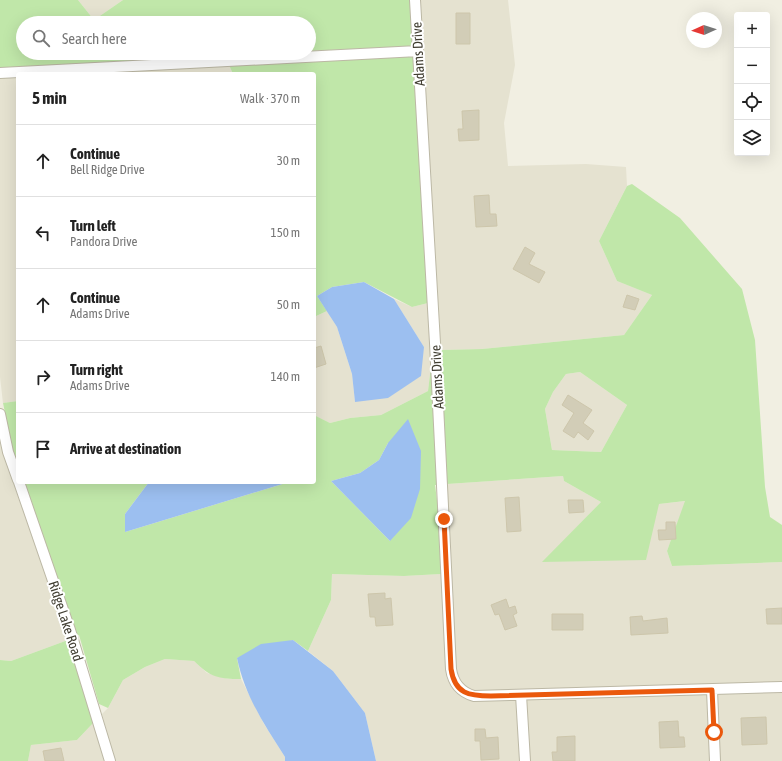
<!DOCTYPE html>
<html lang="en">
<head>
<meta charset="utf-8">
<style>
  body { margin:0; font-family:"Asap Condensed",sans-serif; background:#f2f2f2; color:#222 }
  .controls { position:absolute; right:12px; top:12px; display:grid; overflow:hidden; border-radius:4px; box-shadow:0 4px 16px #0002 }
  .controls button { width:36px; height:36px; display:grid; place-items:center; padding:0; border:0; border-bottom:1px solid #e0e0e0; background:#fff; color:#222; font:20px sans-serif }
  .compass { position:absolute; left:686px; top:12px; width:36px; height:36px; border-radius:50%; background:#fff; box-shadow:0 4px 16px #0002; rotate:267deg }
  .stop { position:absolute; width:12px; height:12px; margin:-9px; border:3px solid #ea580c; border-radius:50%; background:#fff }
  .stop.end { background:#ea580c; border-color:#fff; box-shadow:0 1px 4px #0008 }
  .list { margin:0; padding:0; list-style:none }
  h2 { display:flex; justify-content:space-between; align-items:center; height:52px; margin:0; padding:0 16px; font-size:17px }
  h2 small { font-size:13px; font-weight:400; color:#767676 }
  .list li { display:grid; grid-template-columns:26px 1fr auto; gap:12px; align-items:center; box-sizing:border-box; height:72px; padding:0 16px; border-top:1px solid #e0e0e0 }
  .list b { display:block; font-size:15px; white-space:nowrap }
  .list p { margin:0; font-size:13px; white-space:nowrap; color:#767676 }
  .list em { font-size:13px; font-style:normal; color:#767676 }
  .icon { flex:none; width:22px; height:22px; fill:none; stroke:currentColor; stroke-width:2; stroke-linecap:round; stroke-linejoin:round }
  .map { position:relative; flex:none; width:782px; height:761px; overflow:hidden }
  .search { position:absolute; background:#fff; box-shadow:0 4px 16px #0002; left:16px; top:16px; width:300px; height:44px; display:flex; align-items:center; gap:10px; box-sizing:border-box; padding:0 14px; border-radius:22px; color:#767676; font-size:15px }
  .panel { position:absolute; background:#fff; box-shadow:0 4px 16px #0002; left:16px; top:72px; width:300px; height:412px; border-radius:4px }
  .map>svg:first-child { display:block }
</style>
</head>
<body>
<div class="map">
<svg width="782" height="761" viewBox="0 0 782 761">
  <rect width="100%" height="100%" fill="#f1efe2"/>
  <path fill="#e5e2d0" d="M78,0H123L94,20Z
    M420,0H508L515,65L504,123L508,166L586,164L626,167L627,186L599,241L617,281L652,295L624,335L482,349L441,350Z
    M229,65L233,74H59Z
    M18,76V401L3,403L0,377V78Z
    M394,299L412,307L428,303L431,366L428,391L381,415L350,418L330,423L314,415V317L327,311L337,327L352,374L355,402L424,347Z
    M580,372L627,405L601,452L552,450L545,409L553,392L566,374Z
    M0,439L3,453L68,640L11,661L0,660Z
    M563,476L564,481L601,502L543,562L659,504L686,501L667,551L672,566L782,562V683L475,691L464,687L457,677L456,669L447,484Z
    M332,574L404,576L441,574L447,679L458,693L466,698L516,699L520,761H376L365,713L333,671L308,651L331,600Z
    M165,659L194,661L207,673L228,679H241L264,724L285,757V761H115L102,714L108,708L123,680L145,667Z
    M782,692V761H720L718,694Z
    M708,694L710,761H530L526,699Z
    M94,722L105,761H28L31,745L77,740Z"/>
  <path fill="#c0e7a9" fill-rule="evenodd" d="M0,0H78L94,20L123,0H410L413,46L309,51V23H23V53H280L0,69Z
    M413,55L428,303L412,307L364,282L332,287L317,296L327,311L314,317V74H233L229,65Z
    M632,184L680,218L742,289L755,340L765,487L770,517L782,525V562L672,566L667,551L685,501L659,504L646,560L542,562L601,502L564,481L563,476L447,484L441,350L482,349L624,335L652,295L617,281L599,241L627,186ZM580,372L627,405L601,452L552,450L545,409L553,392L566,374Z
    M431,366L437,485H435L438,508L441,574L404,576L332,574L331,600L308,651L293,640L237,658L241,679C218,679 210,677 194,661L165,659L145,667L123,680L108,708L99,704L79,635L77,636L24,482H149L125,514V532L289,482H314V415L330,423L350,418L381,415L428,391ZM388,443L390,541L331,481L360,473L379,460Z
    M18,401V466L13,451L3,403Z
    M68,640L94,722L77,740L31,745L28,761H0V660L11,661Z"/>
  <path fill="#9cbff0" d="M364,282L394,299L424,347L421,376L388,398L355,402L352,374L337,327L317,296L332,287Z
    M408,419L421,451L420,489L411,518L390,541L331,481L360,473L379,460L388,443Z
    M149,482H289L125,532V514Z
    M293,640L333,671L365,713L376,761H285V757C264,724 245,696 237,658L261,644Z"/>
  <path fill="#d2cdb7" stroke="#cdc6ab" d="M456,13H470V44H456Z
    M479,110V140L459,141L458,129H463L462,111Z
    M489,195L490,214H496L497,226L476,227L474,196Z
    M525,247L535,253L529,264L545,272L539,283L513,269Z
    M627,295L639,299L635,310L623,307Z
    M321,346L326,364L314,368V348Z
    M568,395L592,410L583,423L594,431L588,440L578,432L574,438L563,431L574,413L562,405Z
    M519,497L521,531L507,532L505,498Z
    M568,500H583L584,512L569,513Z
    M666,522H675L676,539L659,540L658,530H666Z
    M385,593V599L391,598L393,625L376,626L375,617H370L368,594Z
    M506,599L509,608L515,606L517,613L513,615L517,626L505,630L499,614L495,615L491,605Z
    M782,608V624H767L766,609Z
    M552,614H583V630H552Z
    M642,616L643,621L667,618L668,633L631,635L630,617Z
    M766,717L767,744L742,745L741,718Z
    M678,721L679,737H684L685,747L660,748L659,722Z
    M475,729H485L486,738L498,737L499,759L481,760L480,741H475Z
    M575,736V761H553L552,752H557V737Z
    M61,748L64,761H45L43,751Z"/>
  <g fill="none" stroke-linecap="round" stroke-linejoin="round">
    <g stroke="#bcb8a5" stroke-width="12">
      <path id="street" d="M415,0L435,343L451,669C453,683 460,692 474,696L782,687
        M0,73L418,51
        M0,414L8,452L18,480
        M19,482L70,630L110,761
        M712,690L715,761
        M521,695L525,761"/>
    </g>
    <use href="#street" stroke="#fff" stroke-width="10"/>
  </g>
  <g fill="none" stroke-linecap="round" stroke-linejoin="round">
    <path stroke="#ea580c" stroke-width="5" d="M444,519L451,669C455,694 469,696 491,696L712,690L714,732"/>
  </g>
  <g text-anchor="middle" stroke-width="4" stroke-linejoin="round" paint-order="stroke">
    <g font-size="14" fill="#423f33" stroke="#fff">
      <text transform="translate(418 54) rotate(-93)" y="5">Adams Drive</text>
      <text transform="translate(437 377) rotate(-93)" y="5">Adams Drive</text>
      <text transform="translate(66 621) rotate(72)" y="5">Ridge Lake Road</text>
    </g>
  </g>
</svg>
<div class="controls">
<button>+</button>
<button>−</button>
<button><svg class="icon" aria-label="locate" viewBox="0 0 24 24"><circle cx="12" cy="12" r="6"/><path d="M12 2v4M12 18v4M2 12h4M18 12h4"/></svg></button>
<button><svg class="icon" aria-label="layers" viewBox="0 0 24 24"><path d="M12 4l9 5-9 5-9-5zM3 14l9 5 9-5"/></svg></button>
</div>
<svg class="compass" viewBox="-18 -18 36 36"><path d="M0-13l5 13h-10z" fill="#e53935"/><path d="M0 13l5-13h-10z" fill="#767676"/></svg>
<div class="stop" style="left:714px;top:732px"></div>
<div class="stop end" style="left:444px;top:519px"></div>
<div class="search"><svg class="icon" aria-label="search" viewBox="0 0 24 24"><circle cx="10" cy="10" r="6"/><path d="M15 15l6 6"/></svg>Search here</div>
<section class="panel">
<h2>5 min<small>Walk · 370 m</small></h2>
<ul class="list">
<li><svg class="icon" aria-label="ahead" viewBox="0 0 24 24"><path d="M12 20V5M6 11l6-6 6 6"/></svg><div><b>Continue</b><p>Bell Ridge Drive</p></div><em>30 m</em></li>
<li><svg class="icon" aria-label="left" viewBox="0 0 24 24"><path d="M17 20v-9H6M10 6l-5 5 5 5"/></svg><div><b>Turn left</b><p>Pandora Drive</p></div><em>150 m</em></li>
<li><svg class="icon" aria-label="ahead" viewBox="0 0 24 24"><path d="M12 20V5M6 11l6-6 6 6"/></svg><div><b>Continue</b><p>Adams Drive</p></div><em>50 m</em></li>
<li><svg class="icon" aria-label="right" viewBox="0 0 24 24"><path d="M7 20v-9h11M14 6l5 5-5 5"/></svg><div><b>Turn right</b><p>Adams Drive</p></div><em>140 m</em></li>
<li><svg class="icon" aria-label="arrive" viewBox="0 0 24 24"><path d="M6 21V4h12l-3 4 3 4H6"/></svg><div><b>Arrive at destination</b></div></li>
</ul>
</section>
</div>
</body>
</html>
